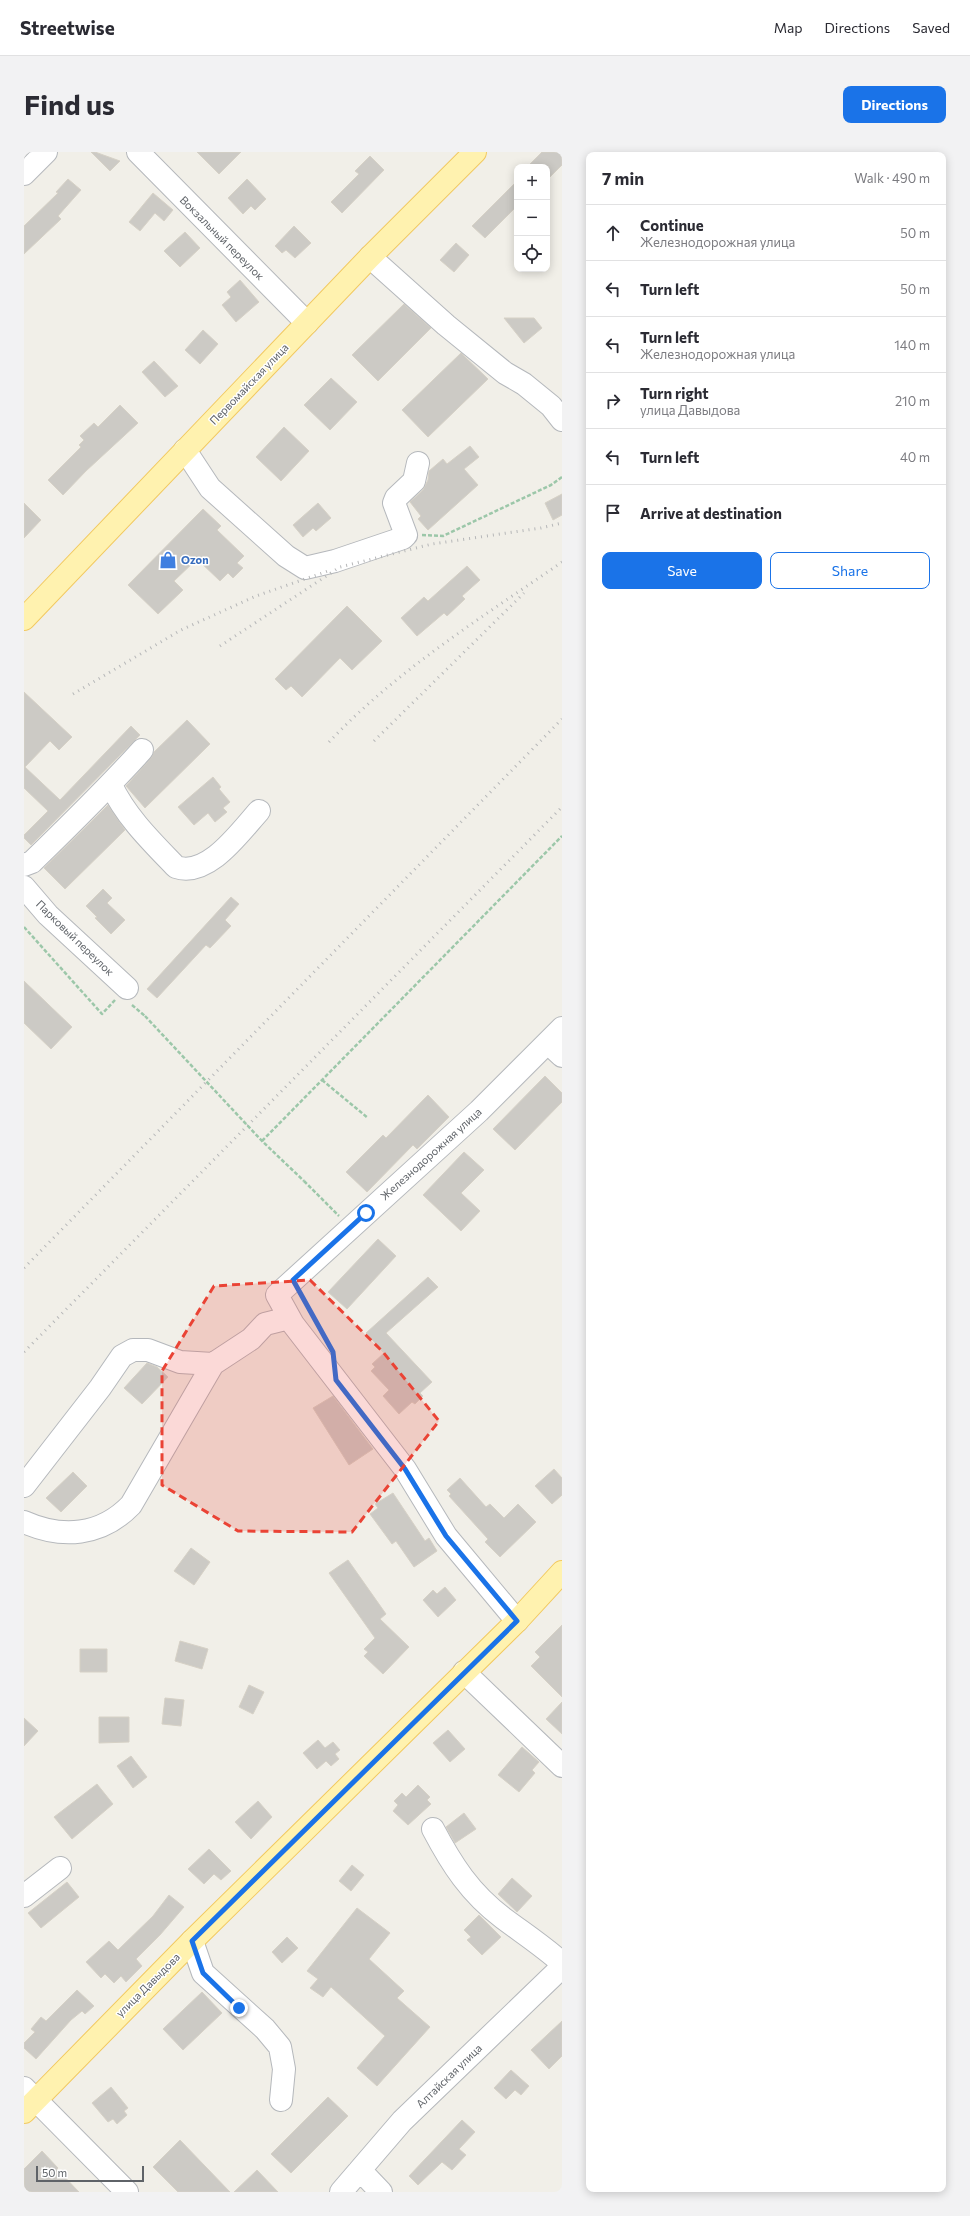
<!DOCTYPE html>
<html lang="en">
<head>
<meta charset="utf-8">
<style>
  body { margin:0; font-family:Commissioner,sans-serif; background:#f2f2f3; color:#2b2b33 }
  .controls { position:absolute; right:12px; top:12px; display:grid; overflow:hidden; border-radius:8px; box-shadow:0 2px 10px #0003 }
  .controls button { width:36px; height:36px; display:grid; place-items:center; padding:0; border:0; border-bottom:1px solid #e1e1e2; background:#fff; color:#2b2b33; font:20px sans-serif }
  .scale { position:absolute; left:12px; bottom:10px; width:108px; box-sizing:border-box; padding-left:4px; border:2px solid #5f6368; border-top:0; font-size:11px; line-height:14px; white-space:nowrap; color:#5f6368; -webkit-text-stroke:3px #fff; paint-order:stroke }
  .stop { position:absolute; width:12px; height:12px; margin:-9px; border:3px solid #1a73e8; border-radius:50%; background:#fff }
  .stop.end { background:#1a73e8; border-color:#fff; box-shadow:0 1px 4px #0008 }
  .list { margin:0; padding:0; list-style:none }
  h2 { display:flex; justify-content:space-between; align-items:center; height:52px; margin:0; padding:0 16px; font-size:17px }
  h2 small { font-size:13px; font-weight:400; color:#7c7c81 }
  .list li { display:grid; grid-template-columns:26px 1fr auto; gap:12px; align-items:center; box-sizing:border-box; height:56px; padding:0 16px; border-top:1px solid #e1e1e2 }
  .list b { display:block; font-size:15px; white-space:nowrap }
  .list p { margin:0; font-size:13px; white-space:nowrap; color:#7c7c81 }
  .list em { font-size:13px; font-style:normal; color:#7c7c81 }
  .actions { display:flex; gap:8px; padding:12px 16px }
  .actions a { flex:1; padding:9px 0; border:1px solid #1a73e8; border-radius:8px; text-align:center; font-size:14px; color:#1a73e8 }
  .actions .main { background:#1a73e8; color:#fff }
  .icon { flex:none; width:22px; height:22px; fill:none; stroke:currentColor; stroke-width:2; stroke-linecap:round; stroke-linejoin:round }
  .map { position:relative; flex:none; width:538px; height:2040px; overflow:hidden; border-radius:8px }
  header { display:flex; align-items:center; gap:24px; box-sizing:border-box; height:56px; padding:0 20px; background:#fff; border-bottom:1px solid #e1e1e2 }
  header strong { font-size:19px }
  nav { display:flex; gap:22px; margin-inline-start:auto; font-size:14px }
  .intro { display:flex; align-items:center; justify-content:space-between; box-sizing:border-box; height:96px; padding:0 24px }
  h1 { margin:0; font-size:28px }
  .button { padding:10px 18px; border-radius:8px; background:#1a73e8; color:#fff; font-size:14px; font-weight:700 }
  main { display:flex; gap:24px; padding:0 24px }
  aside { flex:1; background:#fff; border-radius:8px; box-shadow:0 2px 10px #0003 }
  .map>svg:first-child { display:block }
</style>
</head>
<body>
<header>
<strong>Streetwise</strong>
<nav><a>Map</a><a>Directions</a><a>Saved</a></nav>
</header>
<div class="intro"><h1>Find us</h1><a class="button">Directions</a></div>
<main>
<div class="map">
<svg width="538" height="2040" viewBox="0 0 538 2040">
  <rect width="100%" height="100%" fill="#f1efe8"/>
  <path fill="#cccac5" stroke="#d6d1c6" d="M67,0H71L96,9L86,19Z
    M173,0H217L195,22Z
    M518,0H538V13L523,28V15H503Z
    M346,4L360,18L318,61L307,50L335,22L331,19Z
    M44,27L57,38L34,64L37,67L0,102V74L34,41L32,40Z
    M223,27L242,47L231,58L227,54L219,62L204,46Z
    M493,29V54L461,86L448,74Z
    M129,41L149,58L140,69L131,61L116,79L105,70Z
    M270,74L287,91L271,106L262,98L258,101L251,94Z
    M161,80L176,96L156,115L140,99Z
    M432,91L445,103L430,120L416,108Z
    M216,128L235,150L212,170L198,153L207,145L203,140Z
    M380,152L407,176L354,229L328,203Z
    M480,166H510L518,176L500,191Z
    M179,178L194,192L176,212L161,198Z
    M437,201L464,227L404,285L378,258Z
    M130,209L154,234L141,245L118,220Z
    M307,226L333,250L306,278L280,253Z
    M96,253L114,271L62,319L39,343L24,328L57,295L55,293L60,288L56,284L70,271L74,275Z
    M260,275L285,299L257,329L232,305Z
    M446,294L455,305L440,317L454,333L404,378L394,367L397,364L386,350L399,338L404,328L405,319L419,307L423,312Z
    M538,342V363L529,368L521,351Z
    M0,351L17,368L0,386Z
    M294,351L307,366L292,379L289,376L279,385L269,373Z
    M179,357L197,374L193,378L220,404L213,411L219,416L209,426L204,421L196,429L173,407L150,429L159,438L134,462L104,433Z
    M443,414L456,428L438,444L441,447L423,464L420,461L393,484L377,466L400,445L404,449Z
    M323,454L358,489L328,518L316,506L278,545L267,534L262,538L251,527Z
    M0,540L48,585L35,598L26,589L1,615L36,648L107,574L116,583L7,693L0,686V683L24,659L0,636Z
    M163,568L186,592L121,656L102,634L127,606L130,600Z
    M189,625L197,635L195,637L206,650L199,656L203,660L191,670L184,661L170,673L154,655Z
    M84,653L101,678L41,737L20,716Z
    M79,737L88,746L83,751L101,768L87,782L71,766L73,765L62,754Z
    M207,745L215,752L201,768L207,774L186,796L182,793L133,846L123,837Z
    M0,829L48,875L27,897L0,871Z
    M521,924L538,941V950L491,998L469,977Z
    M404,943L425,965L393,997L389,993L343,1040L322,1020L359,983L362,986Z
    M440,1000L460,1018L437,1041L456,1059L437,1079L399,1043Z
    M354,1087L372,1104L323,1157L304,1140Z
    M404,1125L414,1135L362,1181L408,1230L396,1241L399,1244L391,1252L388,1250L375,1262L359,1244L365,1238L347,1219L351,1215L348,1212L360,1201L342,1181Z
    M123,1211L133,1215L144,1225L118,1252L100,1236Z
    M309,1244L349,1297L325,1313L289,1256Z
    M530,1317L538,1326V1343L528,1352L511,1334Z
    M49,1320L63,1334L37,1360L22,1346Z
    M436,1326L462,1355L466,1352L480,1366L494,1352L512,1370L476,1405L461,1390L464,1387L425,1344L427,1342L423,1338Z
    M369,1341L401,1389L405,1386L413,1399L390,1415L372,1389L368,1392L346,1362L354,1356L351,1352Z
    M167,1396L186,1410L170,1433L150,1419Z
    M324,1408L362,1462L356,1467L385,1495L359,1522L340,1504L344,1500L340,1497L351,1486L305,1421Z
    M421,1435L432,1448L414,1465L399,1448L409,1438L413,1442Z
    M538,1473V1545L507,1514L516,1505L511,1500Z
    M156,1489L184,1497L178,1517L151,1509Z
    M56,1497H83V1520H56Z
    M225,1533L240,1540L229,1562L215,1555Z
    M141,1546L160,1548L157,1574L138,1572Z
    M538,1550V1582L522,1567Z
    M75,1565H105V1590L75,1591Z
    M0,1566L14,1579L0,1594Z
    M424,1578L441,1597L426,1610L409,1591Z
    M294,1588L301,1596L309,1590L316,1598L311,1602L315,1607L307,1614L302,1609L293,1617L279,1601Z
    M498,1595L515,1610L508,1618L511,1621L495,1640L474,1623Z
    M107,1604L123,1625L109,1636L93,1614Z
    M73,1632L89,1652L48,1687L30,1665Z
    M394,1633L406,1645L403,1648L407,1652L384,1673L369,1659L374,1653L370,1649L378,1641L382,1645Z
    M234,1649L248,1665L227,1687L211,1670Z
    M440,1661L452,1677L431,1691L422,1675Z
    M185,1697L207,1719L197,1728L190,1722L180,1732L164,1717Z
    M328,1713L340,1723L327,1739L315,1729Z
    M488,1726L508,1744L493,1760L474,1742Z
    M43,1730L55,1745L17,1776L4,1761Z
    M145,1743L160,1755L136,1783L112,1807L118,1814L102,1830L97,1824L90,1831L81,1822L77,1826L62,1810L85,1789L94,1798L129,1764Z
    M333,1756L366,1781L345,1807L380,1839L373,1846L406,1875L353,1934L333,1916L361,1884L307,1835L299,1845L286,1836L294,1827L283,1819Z
    M455,1763L477,1785L458,1803L443,1788L447,1785L440,1778Z
    M263,1785L274,1796L258,1811L248,1800Z
    M53,1838L70,1854L61,1862L58,1859L47,1868L12,1907L0,1896V1891L11,1880L7,1877L17,1865L22,1869Z
    M178,1840L198,1861L159,1898L139,1877Z
    M538,1869V1904L525,1917L507,1898Z
    M487,1918L505,1934L497,1943L491,1938L482,1947L470,1936Z
    M87,1935L104,1956L100,1959L103,1963L93,1972L89,1967L84,1970L68,1951Z
    M304,1945L324,1964L267,2021L247,2002Z
    M438,1968L451,1980L435,1997L442,2003L428,2018L418,2010L394,2033L385,2024Z
    M156,1988L206,2040H154L129,2015Z
    M18,1999L34,2016L33,2017L55,2040H0V2017Z
    M233,2018L254,2040H210Z"/>
  <g fill="none" stroke-linecap="round" stroke-linejoin="round">
    <g stroke="#b5b8bc" stroke-width="24">
      <path id="minor" d="M114,0L283,171
        M0,22L22,0
        M346,105L422,173L481,221L500,232L527,254L538,268
        M161,298L186,336L262,404L281,416L311,409L379,386L382,383L370,351L372,346L390,329L394,311
        M87,633C102,665 128,690 152,715C184,726 216,680 235,659
        M0,713L8,710C46,673 83,637 118,598
        M0,735L24,763L103,836
        M524,891L538,904
        M0,1334L76,1236L98,1204L109,1198H124L156,1210L189,1212
        M0,1370C38,1387 77,1384 107,1353L189,1212L227,1187L241,1172L265,1166
        M493,1469L422,1384L381,1317L269,1172L253,1143L455,959L538,876
        M440,1520L538,1614
        M409,1677C428,1713 446,1741 479,1766C499,1781 519,1794 538,1811
        M0,1744L36,1716
        M168,1789L179,1821L241,1877L256,1895L260,1917L257,1948
        M0,1936L103,2040
        M336,2018L357,2040
        M317,2040L378,1969L538,1815"/>
    </g>
    <g stroke="#f2c960" stroke-width="24">
      <path id="major" d="M0,467L346,105L451,0
        M0,1960L168,1789L493,1469L538,1420"/>
    </g>
    <path stroke="#9cc7a9" stroke-width="2.5" stroke-dasharray="4 2" stroke-linecap="butt" d="M398,383L419,384L527,333L538,325
      M0,775L78,862L91,848
      M108,853L121,864
      M298,928L344,966
      M238,989L538,684
      M280,1029L315,1064
      M277,1143L294,1174"/>
    <use href="#minor" stroke="#fff" stroke-width="22"/>
    <use href="#major" stroke="#fff2af" stroke-width="22"/>
    <path stroke="#b6b7b8" stroke-width="3" stroke-dasharray="1 5" stroke-linecap="butt" d="M196,494L316,415L408,392L517,376L538,371
      M49,542L157,478L232,444L304,419
      M350,589L500,441
      M305,590C373,518 457,466 538,410
      M0,1116L538,567
      M0,1200L538,655"/>
    <path stroke="#9cc7a9" stroke-width="2.5" stroke-dasharray="4 2" stroke-linecap="butt" d="M121,864L238,989L280,1029"/>
  </g>
  <g fill="none" stroke-linecap="round" stroke-linejoin="round">
    <path stroke="#1a73e8" stroke-width="5" d="M215,1856L179,1821L168,1789L493,1469L422,1384L381,1317L312,1228L309,1200L269,1128L342,1061"/>
  </g>
  <path fill="#ea4335" fill-opacity="0.2" stroke="#ea4335" stroke-width="3" stroke-dasharray="8 5" stroke-linejoin="round" d="M286,1128L359,1200L415,1269L328,1380L214,1379L138,1333V1219L190,1134Z"/>
  <defs>
    <g id="shop-bare" transform="scale(1.38)"><path d="M-5-2.5h2.3a2.7 3.5 0 0 1 5.4 0H5L5.5 6h-11ZM-1.5-2.5h3a1.5 2.3 0 0 0-3 0Z" fill="#3f7fe0" stroke="#fff" stroke-width="2.5" paint-order="stroke"/></g>
  </defs>
  <g fill-rule="evenodd">
    <use href="#shop-bare" x="144" y="408"/>
  </g>
  <g text-anchor="middle" stroke-width="3" stroke-linejoin="round" paint-order="stroke">
    <g font-size="11" fill="#5f6368" stroke="#fff">
      <text transform="translate(198 86) rotate(45)" y="4">Вокзальный переулок</text>
      <text transform="translate(225 232) rotate(-46)" y="4">Первомайская улица</text>
      <text transform="translate(51 786) rotate(44)" y="4">Парковый переулок</text>
      <text transform="translate(407 1002) rotate(-42)" y="4">Железнодорожная улица</text>
      <text transform="translate(124 1833) rotate(-45)" y="4">улица Давыдова</text>
      <text transform="translate(425 1924) rotate(-44)" y="4">Алтайская улица</text>
    </g>
    <g font-size="11" font-weight="bold" fill="#366cbe" stroke="#fff" text-anchor="start">
      <text x="157" y="412">Ozon</text>
    </g>
  </g>
</svg>
<div class="controls">
<button>+</button>
<button>−</button>
<button><svg class="icon" aria-label="locate" viewBox="0 0 24 24"><circle cx="12" cy="12" r="6"/><path d="M12 2v4M12 18v4M2 12h4M18 12h4"/></svg></button>
</div>
<div class="scale">50 m</div>
<div class="stop" style="left:342px;top:1061px"></div>
<div class="stop end" style="left:215px;top:1856px"></div>
</div>
<aside>
<h2>7 min<small>Walk · 490 m</small></h2>
<ul class="list">
<li><svg class="icon" aria-label="ahead" viewBox="0 0 24 24"><path d="M12 20V5M6 11l6-6 6 6"/></svg><div><b>Continue</b><p>Железнодорожная улица</p></div><em>50 m</em></li>
<li><svg class="icon" aria-label="left" viewBox="0 0 24 24"><path d="M17 20v-9H6M10 6l-5 5 5 5"/></svg><div><b>Turn left</b></div><em>50 m</em></li>
<li><svg class="icon" aria-label="left" viewBox="0 0 24 24"><path d="M17 20v-9H6M10 6l-5 5 5 5"/></svg><div><b>Turn left</b><p>Железнодорожная улица</p></div><em>140 m</em></li>
<li><svg class="icon" aria-label="right" viewBox="0 0 24 24"><path d="M7 20v-9h11M14 6l5 5-5 5"/></svg><div><b>Turn right</b><p>улица Давыдова</p></div><em>210 m</em></li>
<li><svg class="icon" aria-label="left" viewBox="0 0 24 24"><path d="M17 20v-9H6M10 6l-5 5 5 5"/></svg><div><b>Turn left</b></div><em>40 m</em></li>
<li><svg class="icon" aria-label="arrive" viewBox="0 0 24 24"><path d="M6 21V4h12l-3 4 3 4H6"/></svg><div><b>Arrive at destination</b></div></li>
</ul>
<div class="actions"><a class="main">Save</a><a>Share</a></div>
</aside>
</main>
</body>
</html>
